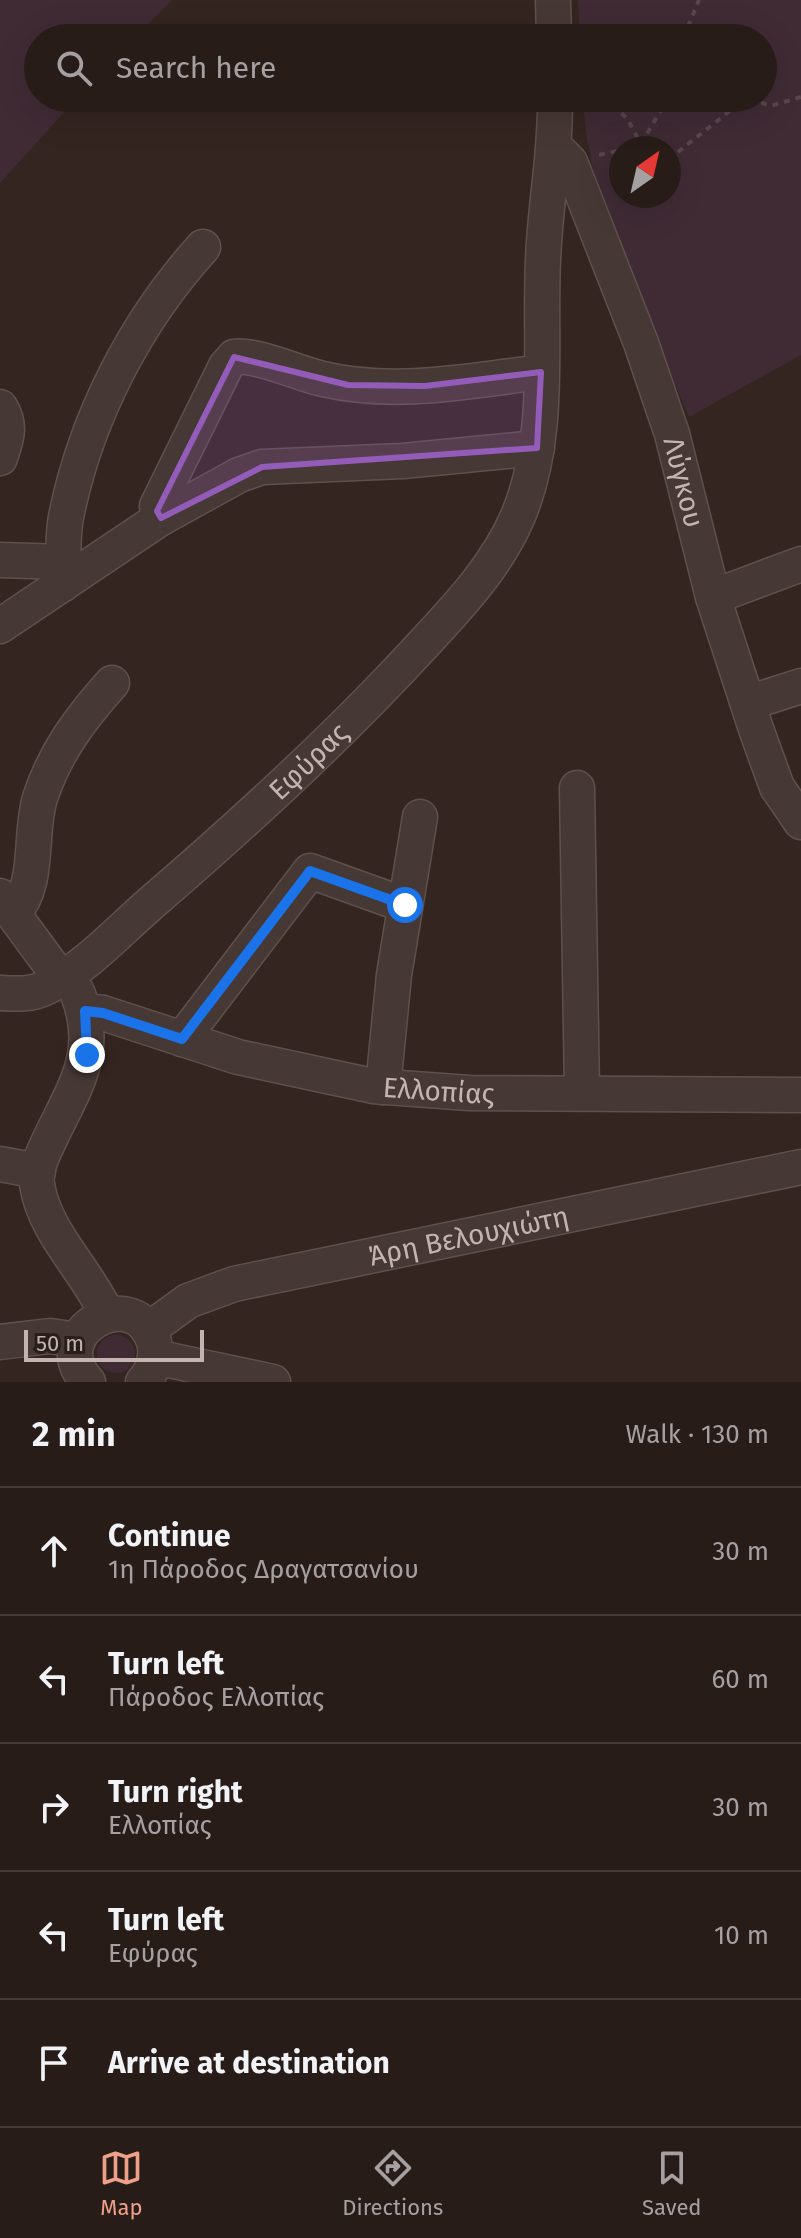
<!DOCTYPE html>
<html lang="en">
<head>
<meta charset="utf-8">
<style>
  body { margin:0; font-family:"Fira Sans",sans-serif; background:#302522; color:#f1f3f6 }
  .compass { position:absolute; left:609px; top:136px; width:72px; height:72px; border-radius:50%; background:#281c19; box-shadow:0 8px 32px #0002; rotate:34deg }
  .scale { position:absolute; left:24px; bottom:20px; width:180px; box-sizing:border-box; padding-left:8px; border:4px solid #c3b4af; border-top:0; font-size:22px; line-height:28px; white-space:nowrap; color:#c3b4af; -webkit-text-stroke:6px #2a1e1a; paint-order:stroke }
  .stop { position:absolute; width:24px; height:24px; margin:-18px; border:6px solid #1a73e8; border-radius:50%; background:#fff }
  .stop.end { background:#1a73e8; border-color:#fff; box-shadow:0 2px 8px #0008 }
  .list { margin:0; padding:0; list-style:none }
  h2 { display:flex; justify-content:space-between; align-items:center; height:104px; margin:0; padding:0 32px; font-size:34px }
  h2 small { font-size:26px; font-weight:400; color:#a5a1a2 }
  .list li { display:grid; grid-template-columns:52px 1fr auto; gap:24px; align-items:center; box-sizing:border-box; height:128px; padding:0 32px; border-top:2px solid #443a38 }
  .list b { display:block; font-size:30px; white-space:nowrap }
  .list p { margin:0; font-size:26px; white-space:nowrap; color:#a5a1a2 }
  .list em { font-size:26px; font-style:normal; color:#a5a1a2 }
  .icon { flex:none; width:44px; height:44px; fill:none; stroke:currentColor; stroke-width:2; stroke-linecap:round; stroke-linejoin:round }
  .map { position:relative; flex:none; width:801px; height:1382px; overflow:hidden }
  .search { position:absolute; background:#281c19; box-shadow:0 8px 32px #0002; left:24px; right:24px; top:24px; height:88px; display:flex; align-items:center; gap:20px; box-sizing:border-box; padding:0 28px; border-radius:44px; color:#a5a1a2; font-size:30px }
  .sheet { height:744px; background:#281c19 }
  nav { display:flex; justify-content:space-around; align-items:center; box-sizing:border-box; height:112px; border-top:2px solid #443a38; background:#281c19; font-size:22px; color:#a5a1a2 }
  nav a { display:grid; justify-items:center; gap:4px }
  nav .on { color:#efa088 }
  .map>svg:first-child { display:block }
</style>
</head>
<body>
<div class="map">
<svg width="801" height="1382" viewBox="0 0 801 1382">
  <rect width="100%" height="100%" fill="#352521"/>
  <path fill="#402b35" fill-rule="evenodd" d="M0,0H172L134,38H38V98H77L0,183Z
    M578,0H801V355L689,417C647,316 588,209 583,98H763V38H580ZM621,148H669V196H621Z
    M97 1354a19 19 0 1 1 38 0a19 19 0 1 1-38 0Z"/>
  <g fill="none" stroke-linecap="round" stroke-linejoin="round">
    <g stroke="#5e514c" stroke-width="37">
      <g id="minor">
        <path d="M553,0L554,38"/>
        <path id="s1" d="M556,148L570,162L641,343L672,434L713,597L756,729L777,787L801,822"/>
        <path d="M0,407C12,426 6,439 0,458"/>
        <path d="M161,518L157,506L226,366L234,357C254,353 300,374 323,379C396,396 468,381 541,372"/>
        <path d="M0,560L64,562"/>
        <path d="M63,584C64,562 62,538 66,517C86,417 136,321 203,247"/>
        <path d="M713,597L801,564"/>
        <path d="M0,626L161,518L239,475L262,467L403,461L537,448"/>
        <path d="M748,703L801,686"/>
        <path d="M577,788L582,1093"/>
        <path d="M0,896L61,979"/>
        <path d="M14,912C40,885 29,833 40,798C55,752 80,719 112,683"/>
        <path d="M77,992C102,1053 73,1089 48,1143C42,1156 35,1170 37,1184C44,1233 88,1271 107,1315"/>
        <path id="s2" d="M0,993C17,994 32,995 47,987C85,968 118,932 150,904C243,824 334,741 417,651C455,610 496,568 518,516C552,435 539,346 543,260C545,205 556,153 555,98"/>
        <path id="s3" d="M85,1011L103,1013L238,1057L373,1086L469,1093L801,1095"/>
        <path d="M182,1039L310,871L405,905"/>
        <path d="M383,1087L394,975L420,817"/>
        <path d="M0,1164L38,1171"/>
        <path id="s4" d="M148,1330L188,1301L234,1284L801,1167"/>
        <path d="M0,1342L50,1336L78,1340"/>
        <path d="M155,1357L273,1382"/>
        <path d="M88,1382C41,1333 135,1280 154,1342C158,1357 153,1371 143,1382"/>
      </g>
    </g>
    <path stroke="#58464b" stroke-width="4" stroke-dasharray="6 6" stroke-linecap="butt" d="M690,38L687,29L699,0
      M603,98L627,118L643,148
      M750,98L770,106L801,97
      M585,104L597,98
      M630,148L641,144L668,98
      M599,155L621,150
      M669,160C693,138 720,121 744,98
      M669,171V178
      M635,196H641"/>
    <use href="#minor" stroke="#463835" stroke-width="34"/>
  </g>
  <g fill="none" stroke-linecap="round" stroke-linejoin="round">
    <path stroke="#1a73e8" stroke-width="10" d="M87,1055L85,1011L103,1013L182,1039L310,871L405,905"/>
  </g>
  <path fill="#945cb9" fill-opacity="0.2" stroke="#945cb9" stroke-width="6" stroke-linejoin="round" d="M234,357L348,385L425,386L541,372L537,448L262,467L161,518L157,511Z"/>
  <g text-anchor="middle" stroke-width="6" stroke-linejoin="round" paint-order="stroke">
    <g font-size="28" fill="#c3b4af" stroke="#2a1e1a">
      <text dy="10" stroke="none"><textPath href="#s1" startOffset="360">Λύγκου</textPath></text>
      <text dy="10" stroke="none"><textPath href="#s2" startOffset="394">Εφύρας</textPath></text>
      <text dy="10" stroke="none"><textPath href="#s3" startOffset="364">Ελλοπίας</textPath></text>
      <text dy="10" stroke="none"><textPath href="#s4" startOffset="338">Άρη Βελουχιώτη</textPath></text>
    </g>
  </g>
</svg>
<svg class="compass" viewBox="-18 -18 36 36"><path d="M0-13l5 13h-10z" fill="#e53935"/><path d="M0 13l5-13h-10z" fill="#a5a1a2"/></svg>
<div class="scale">50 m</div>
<div class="stop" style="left:405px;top:905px"></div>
<div class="stop end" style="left:87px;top:1055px"></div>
<div class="search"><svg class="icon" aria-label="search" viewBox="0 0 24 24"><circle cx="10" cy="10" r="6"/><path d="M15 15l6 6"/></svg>Search here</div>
</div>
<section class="sheet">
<h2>2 min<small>Walk · 130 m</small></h2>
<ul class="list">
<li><svg class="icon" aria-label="ahead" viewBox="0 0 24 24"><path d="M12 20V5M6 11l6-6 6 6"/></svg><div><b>Continue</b><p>1η Πάροδος Δραγατσανίου</p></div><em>30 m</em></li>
<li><svg class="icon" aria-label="left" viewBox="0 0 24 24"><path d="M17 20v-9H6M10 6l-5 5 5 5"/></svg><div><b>Turn left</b><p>Πάροδος Ελλοπίας</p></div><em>60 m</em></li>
<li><svg class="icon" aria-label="right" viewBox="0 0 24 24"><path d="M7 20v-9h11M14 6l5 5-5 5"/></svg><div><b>Turn right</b><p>Ελλοπίας</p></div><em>30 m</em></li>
<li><svg class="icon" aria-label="left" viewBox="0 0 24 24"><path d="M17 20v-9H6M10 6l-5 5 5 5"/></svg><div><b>Turn left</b><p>Εφύρας</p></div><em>10 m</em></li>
<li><svg class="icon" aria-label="arrive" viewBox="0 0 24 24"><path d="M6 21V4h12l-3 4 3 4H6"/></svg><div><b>Arrive at destination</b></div></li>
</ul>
</section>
<nav>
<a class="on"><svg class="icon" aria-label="map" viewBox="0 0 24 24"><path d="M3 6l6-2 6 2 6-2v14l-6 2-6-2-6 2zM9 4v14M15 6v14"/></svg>Map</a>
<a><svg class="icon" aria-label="directions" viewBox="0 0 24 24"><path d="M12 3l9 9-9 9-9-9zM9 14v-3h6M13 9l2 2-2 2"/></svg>Directions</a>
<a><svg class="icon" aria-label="saved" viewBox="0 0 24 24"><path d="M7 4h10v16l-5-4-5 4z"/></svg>Saved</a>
</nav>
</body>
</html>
